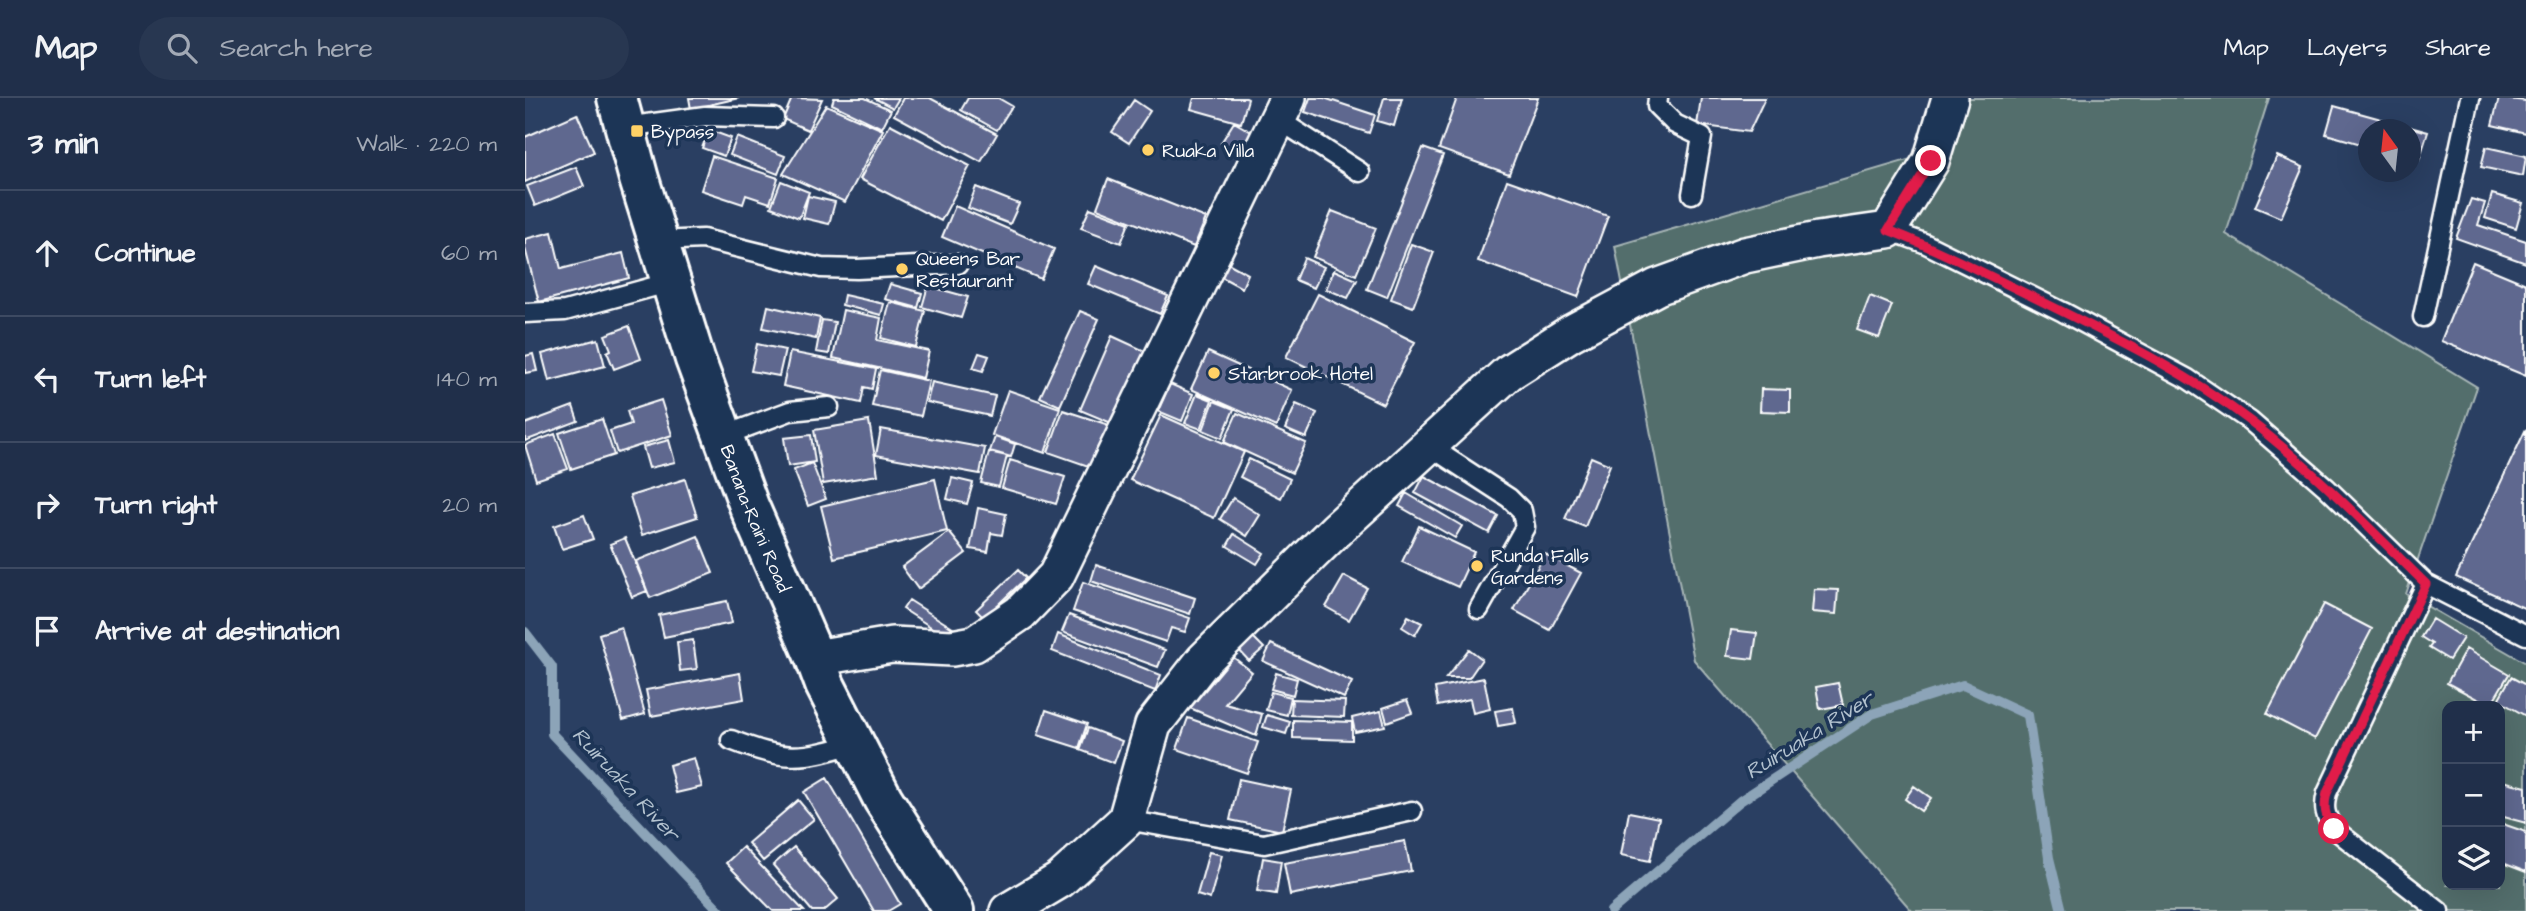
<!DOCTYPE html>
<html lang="en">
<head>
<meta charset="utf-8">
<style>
  body { margin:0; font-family:"Architects Daughter",sans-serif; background:#283751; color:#f1f3f6 }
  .controls { position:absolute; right:21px; bottom:21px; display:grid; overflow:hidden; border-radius:14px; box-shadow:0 7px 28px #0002 }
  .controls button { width:63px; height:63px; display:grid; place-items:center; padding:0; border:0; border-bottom:2px solid #3d4a62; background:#202f4a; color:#f1f3f6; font:35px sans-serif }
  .compass { position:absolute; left:1833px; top:21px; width:63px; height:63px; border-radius:50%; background:#202f4a; box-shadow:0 7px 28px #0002; rotate:345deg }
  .stop { position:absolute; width:21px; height:21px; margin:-16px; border:5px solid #e11d48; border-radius:50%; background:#fff }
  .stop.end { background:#e11d48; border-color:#fff; box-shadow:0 2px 7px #0008 }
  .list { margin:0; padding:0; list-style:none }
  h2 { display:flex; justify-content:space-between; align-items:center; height:91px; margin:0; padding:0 28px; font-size:30px }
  h2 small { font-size:23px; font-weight:400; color:#a2a9b5 }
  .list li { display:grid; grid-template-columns:46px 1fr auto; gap:21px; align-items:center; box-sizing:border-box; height:126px; padding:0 28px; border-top:2px solid #3d4a62 }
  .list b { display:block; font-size:26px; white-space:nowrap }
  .list em { font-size:23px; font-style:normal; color:#a2a9b5 }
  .icon { flex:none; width:38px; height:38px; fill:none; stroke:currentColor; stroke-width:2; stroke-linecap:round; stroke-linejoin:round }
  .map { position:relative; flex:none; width:2001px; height:813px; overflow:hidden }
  header { display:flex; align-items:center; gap:42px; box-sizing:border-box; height:98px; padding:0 35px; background:#202f4a; border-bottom:2px solid #3d4a62 }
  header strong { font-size:33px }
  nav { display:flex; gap:38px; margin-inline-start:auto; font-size:24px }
  .search { width:490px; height:63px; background:#283751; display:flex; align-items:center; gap:18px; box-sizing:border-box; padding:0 24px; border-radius:38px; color:#a2a9b5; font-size:26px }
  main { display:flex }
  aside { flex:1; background:#202f4a }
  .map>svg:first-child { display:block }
</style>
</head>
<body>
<header>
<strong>Map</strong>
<div class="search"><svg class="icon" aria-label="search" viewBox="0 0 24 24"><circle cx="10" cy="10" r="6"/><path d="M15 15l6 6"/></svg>Search here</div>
<nav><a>Map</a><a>Layers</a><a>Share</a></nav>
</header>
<main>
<aside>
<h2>3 min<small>Walk · 220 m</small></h2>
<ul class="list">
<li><svg class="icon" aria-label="ahead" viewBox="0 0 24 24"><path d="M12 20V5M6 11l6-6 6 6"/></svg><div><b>Continue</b></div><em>60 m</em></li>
<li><svg class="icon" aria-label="left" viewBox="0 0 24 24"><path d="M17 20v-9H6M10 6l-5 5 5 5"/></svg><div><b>Turn left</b></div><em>140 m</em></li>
<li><svg class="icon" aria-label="right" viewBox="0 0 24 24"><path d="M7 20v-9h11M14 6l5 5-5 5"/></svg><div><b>Turn right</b></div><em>20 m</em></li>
<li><svg class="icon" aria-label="arrive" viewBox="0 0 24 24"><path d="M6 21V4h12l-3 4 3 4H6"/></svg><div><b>Arrive at destination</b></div></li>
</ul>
</aside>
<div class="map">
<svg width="2001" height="813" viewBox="0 0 2001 813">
  <rect width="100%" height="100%" fill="#2a3f62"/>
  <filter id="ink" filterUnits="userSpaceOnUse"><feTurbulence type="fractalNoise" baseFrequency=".0143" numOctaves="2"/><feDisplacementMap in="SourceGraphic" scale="14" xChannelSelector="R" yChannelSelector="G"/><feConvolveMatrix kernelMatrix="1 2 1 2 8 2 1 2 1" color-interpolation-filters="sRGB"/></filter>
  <g filter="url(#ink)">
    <path fill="#526e6c" stroke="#a8b6b6" stroke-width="2" fill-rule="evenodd" d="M1443,0H1744L1701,136L1952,289L1881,496L2001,565V813H1387L1169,562L1090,148L1410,54ZM1922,608H1975V787H1922Z"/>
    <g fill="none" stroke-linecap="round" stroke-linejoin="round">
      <path stroke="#8ca4b8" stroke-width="10" d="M0,534L27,569V636L195,813
        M1086,813L1215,703L1347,616L1438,587L1503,617L1524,760L1537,813"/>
    </g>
    <path fill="#5e688f" stroke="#fff" stroke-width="2" d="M164,0H214L166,11Z
      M267,0L297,1L283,32L258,21Z
      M309,0H340L366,12L357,30L307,6Z
      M349,0H374L368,10Z
      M378,0H405L472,36L456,64L369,17Z
      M443,0H473L487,8L472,32L436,12Z
      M669,0H721L723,1L716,25L666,11Z
      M785,0H799L850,17L844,35L780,14Z
      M859,0H877L869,28L852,23Z
      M932,0H1013L984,76L914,51Z
      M1176,0H1240L1224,34L1172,27Z
      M1974,0L2001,3V35L1967,27Z
      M609,2L625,13L604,45L587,34Z
      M301,7L358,32L320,104L258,76Z
      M1809,8L1903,34L1894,62L1885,60V32H1843V48L1801,36Z
      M52,16L69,54L0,84V39Z
      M709,24L730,36L718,57L696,45Z
      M365,26L445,68L416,123L335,81Z
      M184,32L206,40L199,58L177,50Z
      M212,39L260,58L253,76L205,57Z
      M1961,49L2001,58L1998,78L1956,69Z
      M898,50L918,57L862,199L842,191Z
      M187,58L253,80L245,105L221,97L218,106L176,92Z
      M1752,58L1778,69L1756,120L1730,109Z
      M51,69L59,88L10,108L2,88Z
      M583,81L681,120L669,149L572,110Z
      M982,82L1083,118L1053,199L953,163Z
      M256,83L284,94L274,120L246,109Z
      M451,89L494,106L485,126L443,110Z
      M1967,96L1998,105L1991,130L1960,120Z
      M283,98L310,104L304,126L278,120Z
      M1946,101L1960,105L1953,127L2001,143V165L1931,140Z
      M430,108L529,151L516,181L417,139Z
      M565,110L604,125L596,145L556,130Z
      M807,113L851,130L831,177L788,159Z
      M27,134L36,171L98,155L104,180L14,204L0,150V141Z
      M886,146L909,154L888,209L866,201Z
      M779,160L799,169L789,190L770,182Z
      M701,164L723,176L717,190L693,177Z
      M1948,164L2001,186V278L1916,243Z
      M571,168L643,198L635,216L563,186Z
      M809,172L832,182L823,200L801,191Z
      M365,186L397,195L393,210L360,201Z
      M403,188L443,199L436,220L397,209Z
      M793,196L890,244L858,306L761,259Z
      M319,197L359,206L356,217L317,207Z
      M1345,198L1367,207L1354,240L1332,232Z
      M365,204L400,213L391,249L356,240Z
      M243,208L295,220L291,241L238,230Z
      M318,212L356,220L352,242L404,253L398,280L308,260Z
      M555,213L574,221L535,308L515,299Z
      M297,222L310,224L304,256L291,254Z
      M104,228L116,261L89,271L82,254L86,252L80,237Z
      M587,238L622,254L591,327L555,312Z
      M73,241L80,268L24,283L17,256Z
      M232,246L260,252L254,278L226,273Z
      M265,254L351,271L347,291L339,289L336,305L258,288Z
      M683,254L767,292L751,329L666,291Z
      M454,255L464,258L458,273L448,270Z
      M8,256L12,273L0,275V258Z
      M355,272L404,283L396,318L347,308Z
      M407,284L470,298L465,318L402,304Z
      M645,286L668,296L657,323L633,313Z
      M1236,291L1265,292V314L1235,313Z
      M483,292L535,310L520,355L467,337Z
      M672,296L687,302L676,331L660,325Z
      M136,302L147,337L92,355L85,333L106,326L102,313Z
      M689,303L709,311L697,340L678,332Z
      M771,306L792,315L781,340L760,331Z
      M48,308L53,323L0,343V326Z
      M538,312L587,328L572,371L523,354Z
      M712,315L781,345L767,375L699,344Z
      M636,317L719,354L689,420L605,382Z
      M77,321L89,357L46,371L34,335Z
      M344,323L353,377L298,386L289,332Z
      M356,331L460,350L455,376L351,357Z
      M2001,331V511L1931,479Z
      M30,336L43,371L11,382L0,347Z
      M286,337L290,364L263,368L259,340Z
      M470,339L490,346L486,359L465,353Z
      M144,342L150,364L124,370L118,349Z
      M464,354L482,358L474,389L456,385Z
      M1066,359L1085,367L1060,429L1040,421Z
      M724,361L765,381L756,400L715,379Z
      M485,362L540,379L531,406L477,390Z
      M287,365L301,401L283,408L269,372Z
      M899,378L973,418L964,435L890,395Z
      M427,380L448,385L442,406L422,401Z
      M160,381L172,419L117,437L105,398Z
      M410,381L422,433L309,460L296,408Z
      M881,395L937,428L930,440L874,408Z
      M708,400L735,417L722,438L695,421Z
      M453,410L481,416L477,437L466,435L463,454L445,451Z
      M59,417L68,441L37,451L29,428Z
      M894,428L949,454L933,489L877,464Z
      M424,434L441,455L393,491L377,469Z
      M709,436L739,455L732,466L702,448Z
      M173,438L188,475L125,500L111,463Z
      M100,440L122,493L107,499L85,446Z
      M1020,456L1056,475L1025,532L989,512Z
      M571,467L670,500L665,516L566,483Z
      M493,472L501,480L459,520L451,512Z
      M819,478L842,490L824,522L801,509Z
      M558,484L665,520L660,534L646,530L641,544L548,513Z
      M1289,491L1313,492L1311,516L1287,514Z
      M384,502L437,536L431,545L378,511Z
      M202,503L207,525L139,539L134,517Z
      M1799,506L1847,531L1790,641L1742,616Z
      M544,517L640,552L633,569L537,534Z
      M883,518L897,525L890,537L877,529Z
      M1907,521L1938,540L1924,562L1904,550L1907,546L1896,539Z
      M96,529L120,616L98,622L74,536Z
      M1206,532L1232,535L1228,561L1202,558Z
      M533,536L636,577L630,593L527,553Z
      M727,538L739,550L724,563L713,551Z
      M168,542L172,571L155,573L152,544Z
      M746,546L827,584L819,600L738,563Z
      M944,551L957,561L944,580H921Z
      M1941,551L1984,576L1965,608L1922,585Z
      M708,559L727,574L700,606L737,616L731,638L665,610Z
      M215,575L219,601L126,618L121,592Z
      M751,575L772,581L768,597L746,591Z
      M1986,579L2001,587V618L1973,602Z
      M959,580L965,611L948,615L945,601L913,608L910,590Z
      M1313,585L1318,607L1295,611L1291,589Z
      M746,594L766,599L762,617L741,612Z
      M767,601L820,603L819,619L766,617Z
      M882,602L887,615L862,624L858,610Z
      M988,610L991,625L973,628L970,613Z
      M521,612L562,626L554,650L513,637Z
      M856,613L860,628L830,634L827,620Z
      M742,617L765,624L761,636L738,629Z
      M663,620L733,644L722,675L652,651Z
      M768,622L827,624V642L768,640Z
      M563,630L597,643L589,665L555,652Z
      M169,660L177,689L151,695L144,667Z
      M302,680L375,806L363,813H349L279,694Z
      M714,681L766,692L757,733L705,722Z
      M1978,683L2001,689V725L1975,718V695Z
      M1389,688L1406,700L1396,713L1380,701Z
      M273,702L289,721L238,763L223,745Z
      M1104,714L1134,720L1125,763L1096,757Z
      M1975,725L2001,734V774L1975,764Z
      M880,743L886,773L765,797L759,765Z
      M218,749L279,813H248L201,765Z
      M269,749L313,801L299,813H287L248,767Z
      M684,754L697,757L685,801L672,797Z
      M738,760L756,763L751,796L732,793Z"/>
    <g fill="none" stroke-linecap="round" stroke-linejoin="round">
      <g stroke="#fff" stroke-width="23">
        <path id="service" d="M1133,0L1132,8L1150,26L1177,39L1167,96
          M754,22L835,74
          M100,29L180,18L249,20
          M1363,132L1399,145L1538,214L1663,281L1725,323L1802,390L1901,486L2001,537
          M133,143L178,141L296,170L332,171L433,166
          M0,215L40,213L146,184
          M1898,219L1945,0
          M198,338L265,313L304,309
          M904,348L984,400L997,413L1000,429L954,511
          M1901,486L1802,695C1798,710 1800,718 1809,731L1914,813
          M206,642C260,663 275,662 331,645
          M601,722L739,746L887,713"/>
      </g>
      <g stroke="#fff" stroke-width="40">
        <path id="minor" d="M290,560L367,547L427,550L449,546L495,515L531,478L763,0
          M483,813L535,782L601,722L628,627L678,563L811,432L983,275L1046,235L1132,189L1220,157L1293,142L1363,132L1406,63L1425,0"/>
      </g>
      <g stroke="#fff" stroke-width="44">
        <g id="secondary">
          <path id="s1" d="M92,0L114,81L170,261L224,408L290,560L300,587L358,701L429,813"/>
        </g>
      </g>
      <use href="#service" stroke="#1d3557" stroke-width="18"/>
      <use href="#minor" stroke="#1d3557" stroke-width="35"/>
      <use href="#secondary" stroke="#1d3557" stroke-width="38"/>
    </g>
  </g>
  <g fill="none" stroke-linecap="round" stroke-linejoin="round" filter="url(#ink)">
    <path stroke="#e11d48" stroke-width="9" d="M1406,63L1363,132C1413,151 1460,176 1508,199C1582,236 1659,272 1725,323C1788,371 1844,430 1901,486L1802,695C1798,710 1800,718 1809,731"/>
  </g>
  <g fill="#ffd166" stroke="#1d3557" stroke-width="2.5">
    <rect x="105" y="26" width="14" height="14" rx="3.5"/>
    <circle cx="623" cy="52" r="7"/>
    <circle cx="377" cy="171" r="7"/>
    <circle cx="689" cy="275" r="7"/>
    <circle cx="952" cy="468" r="7"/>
  </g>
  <g text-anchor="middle" stroke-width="7" stroke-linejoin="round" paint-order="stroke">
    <g font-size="19" fill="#fff" stroke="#1d3557" text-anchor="start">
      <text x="126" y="40">Bypass</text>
      <text x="637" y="59">Ruaka Villa</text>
      <text x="391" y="167">Queens Bar<tspan x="391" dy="22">Restaurant</tspan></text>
      <text x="703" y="282">Starbrook Hotel</text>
      <text x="966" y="464">Runda Falls<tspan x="966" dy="22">Gardens</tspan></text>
    </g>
    <g font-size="19" fill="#fff" stroke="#1d3557">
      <text dy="7" stroke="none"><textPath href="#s1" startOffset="443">Banana-Raini Road</textPath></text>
    </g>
    <g font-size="21" font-style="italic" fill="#b3c2cf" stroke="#1d3557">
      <text transform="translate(1284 637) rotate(-32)" y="7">Ruiruaka River</text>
      <text transform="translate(101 686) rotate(47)" y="7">Ruiruaka River</text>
    </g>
  </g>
</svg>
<div class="controls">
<button>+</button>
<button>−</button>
<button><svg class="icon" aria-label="layers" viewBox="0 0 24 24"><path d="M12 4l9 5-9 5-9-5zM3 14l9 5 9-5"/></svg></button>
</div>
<svg class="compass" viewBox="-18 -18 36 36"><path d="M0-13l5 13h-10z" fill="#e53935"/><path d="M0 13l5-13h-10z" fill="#a2a9b5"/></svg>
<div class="stop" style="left:1809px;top:731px"></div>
<div class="stop end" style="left:1406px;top:63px"></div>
</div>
</main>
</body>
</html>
